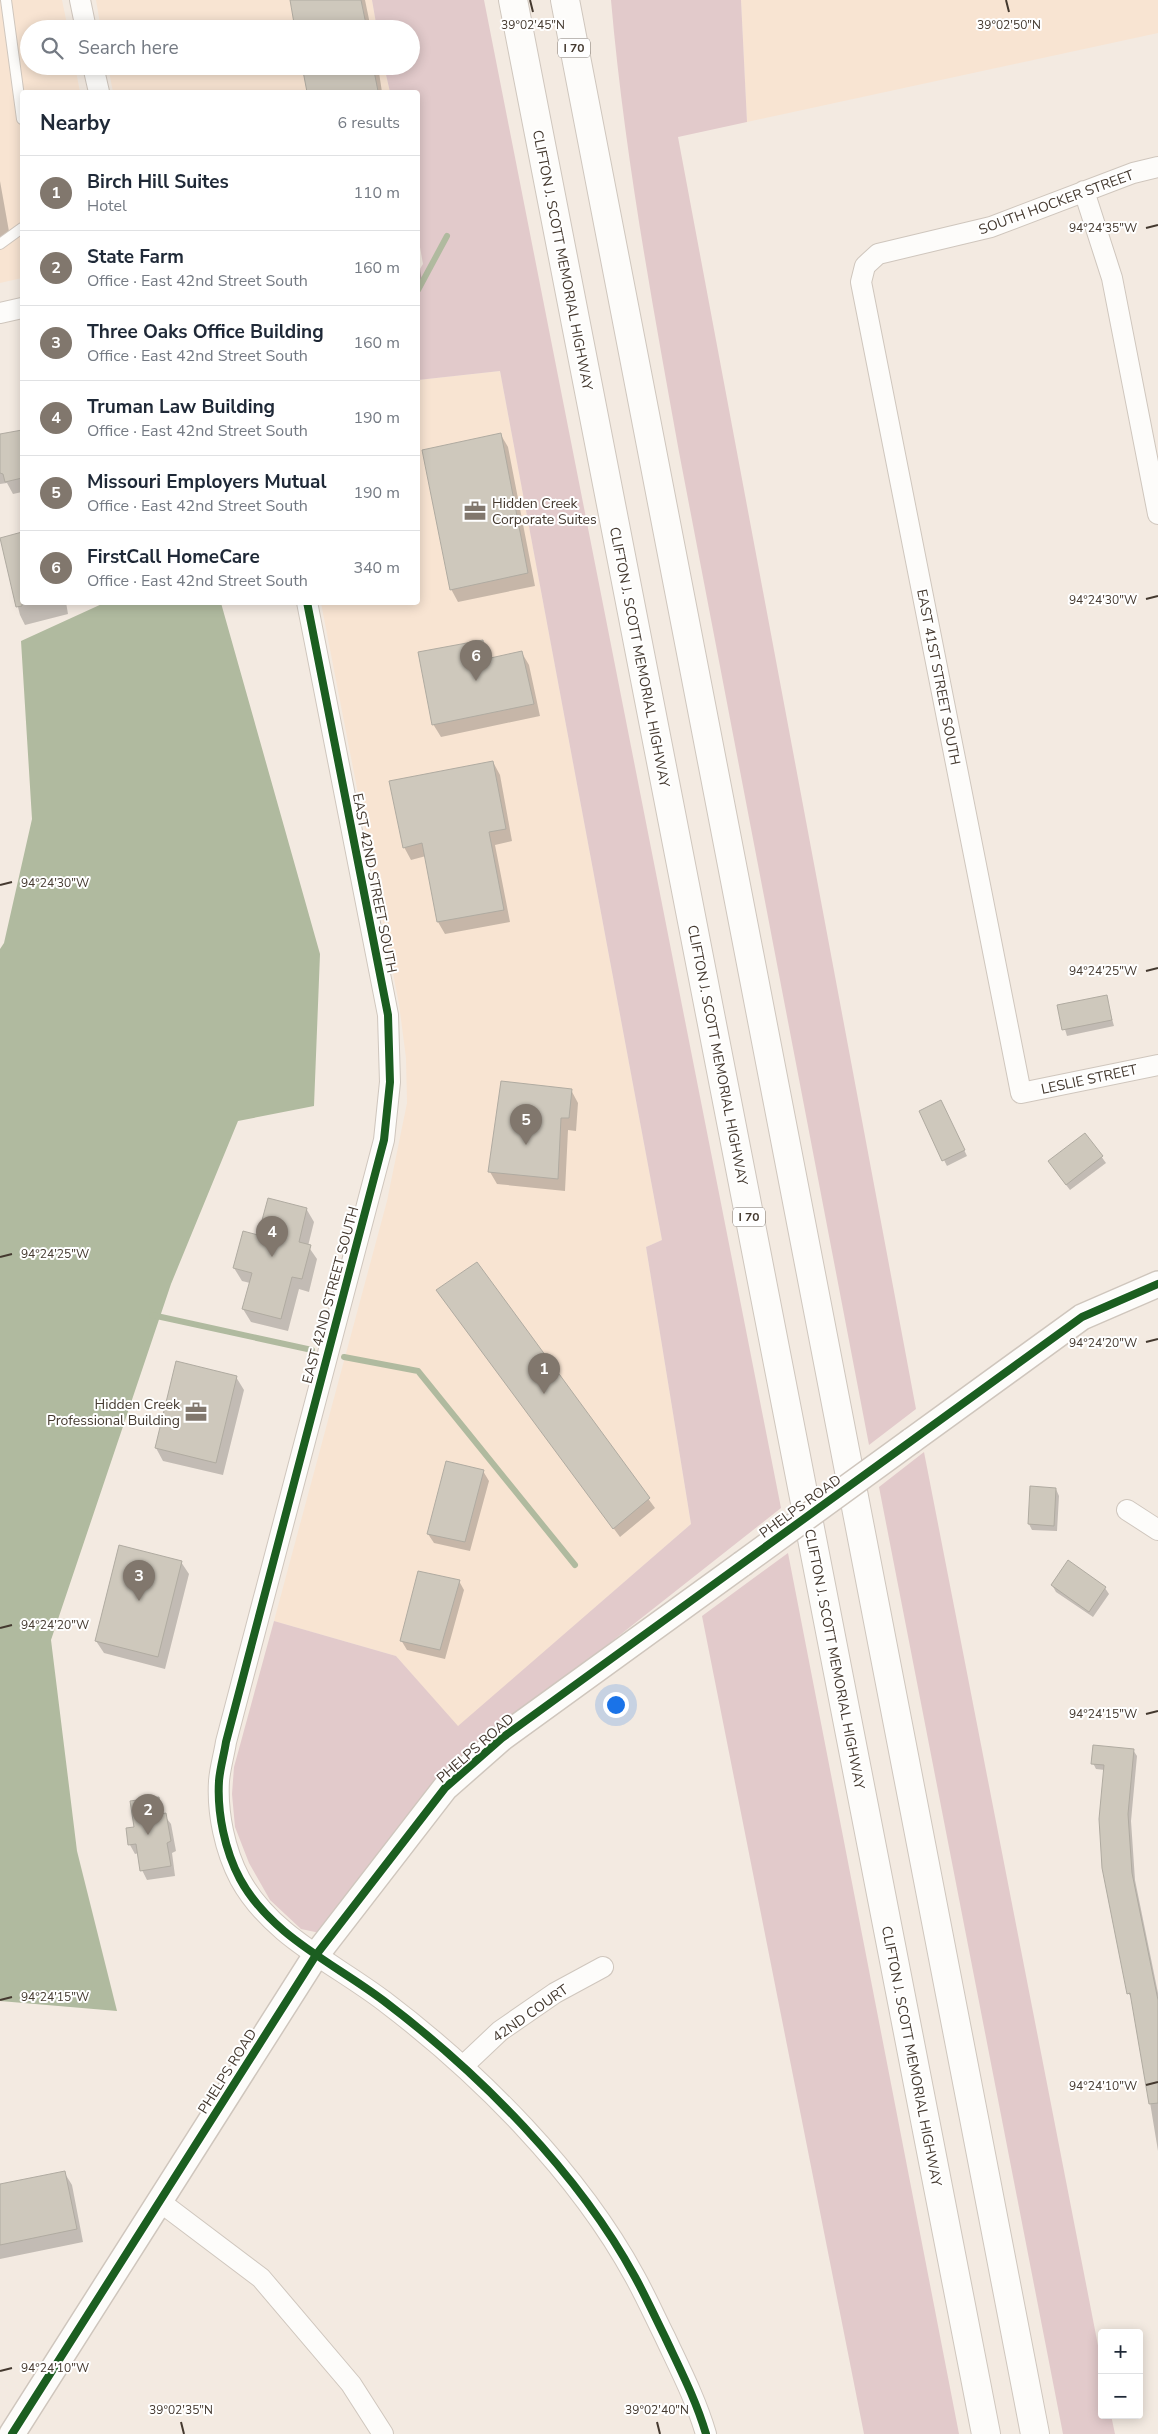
<!DOCTYPE html>
<html lang="en">
<head>
<meta charset="utf-8">
<style>
  body { margin:0; font-family:"Nunito Sans",sans-serif; background:#f2f2f3; color:#1f2937 }
  .controls { position:absolute; right:15px; bottom:15px; display:grid; overflow:hidden; border-radius:5px; box-shadow:0 2px 12px #0003 }
  .controls button { width:45px; height:45px; display:grid; place-items:center; padding:0; border:0; border-bottom:1px solid #e0e1e3; background:#fff; color:#1f2937; font:25px sans-serif }
  .you { position:absolute; left:615px; top:1704px; width:18px; height:18px; margin:-12px; border:4px solid #fff; border-radius:50%; background:#1a73e8; box-shadow:0 0 0 8px #1a73e833 }
  .badge { display:grid; place-items:center; width:32px; height:32px; border-radius:50%; background:#81776d; color:#fff; font-size:16px; font-weight:700 }
  .pin { position:absolute; translate:-50% -41px; filter:drop-shadow(0 1px 2px #0008) }
  .pin::after { content:''; position:absolute; top:26px; width:18px; height:15px; background:inherit; clip-path:polygon(0 0,100% 0,50% 100%) }
  .list { margin:0; padding:0; list-style:none }
  h2 { display:flex; justify-content:space-between; align-items:center; height:65px; margin:0; padding:0 20px; font-size:21px }
  h2 small { font-size:16px; font-weight:400; color:#747a83 }
  .list li { display:grid; grid-template-columns:32px 1fr auto; gap:15px; align-items:center; box-sizing:border-box; height:75px; padding:0 20px; border-top:1px solid #e0e1e3 }
  .list b { display:block; font-size:19px; white-space:nowrap }
  .list p { margin:0; font-size:16px; white-space:nowrap; color:#747a83 }
  .list em { font-size:16px; font-style:normal; color:#747a83 }
  .icon { flex:none; width:28px; height:28px; fill:none; stroke:currentColor; stroke-width:2; stroke-linecap:round; stroke-linejoin:round }
  .map { position:relative; flex:none; width:1158px; height:2434px; overflow:hidden }
  .search { position:absolute; background:#fff; box-shadow:0 2px 12px #0003; left:20px; top:20px; width:400px; height:55px; display:flex; align-items:center; gap:12px; box-sizing:border-box; padding:0 18px; border-radius:28px; color:#747a83; font-size:19px }
  .panel { position:absolute; background:#fff; box-shadow:0 2px 12px #0003; left:20px; top:90px; width:400px; height:515px; border-radius:5px }
  .map>svg:first-child { display:block }
</style>
</head>
<body>
<div class="map">
<svg width="1158" height="2434" viewBox="0 0 1158 2434">
  <rect width="100%" height="100%" fill="#f3eae1"/>
  <path fill="#f8e4d2" d="M0,0H62L68,29H29V66H75L80,92H22V278L0,283Z
    M96,0H372L377,29H101Z
    M741,0H1158V33L747,122Z
    M108,66H384L390,92H113Z
    M500,371L662,1240L646,1247L691,1524L458,1727L396,1656L274,1621L387,1201L407,1103L406,1058L399,1004L321,603L418,602V380Z"/>
  <path fill="#e2cacb" d="M372,0H484L781,1508L493,1735L320,1933L301,1929L270,1900L249,1863L235,1827L232,1794L234,1767L274,1621L396,1656L458,1726L691,1524L646,1247L662,1240L500,371L418,380V272L423,264L418,236V92H390L384,66H411V29H377Z
    M611,0H741L747,122L678,137L916,1409L869,1445L679,452C652,302 624,151 611,0Z
    M924,1452L1102,2366V2415H1111L1115,2434H1063L879,1487Z
    M788,1553L959,2434H864L702,1616Z"/>
  <path fill="#b0ba9f" d="M104,603H221L320,954L314,1106L238,1121L171,1284L51,1640L77,1851L117,2011L0,2001V949L4,943L32,819L21,641Z"/>
  <path fill="#0003" d="M291,0H365L371,29H297Z
    M303,66H378L382,92H308Z
    M0,181L10,237L0,239Z
    M418,256L422,282L418,289Z
    M22,432V492L13,494L7,483L0,484V435Z
    M501,435L508,447L535,586L458,602L451,589Z
    M22,533V602H66L68,614L25,625L20,615L1,539Z
    M482,641L490,659L522,653L529,665L540,716L441,737L433,724Z
    M493,762L500,775L512,841L495,845L510,922L445,934L438,922L426,856L411,860L404,847Z
    M1106,997L1114,1026L1067,1036L1058,1006Z
    M571,1090L578,1103L576,1131L568,1130L565,1191L497,1184L490,1172Z
    M944,1108L967,1156L947,1166L944,1160Z
    M1085,1134L1106,1163L1070,1190L1053,1168Z
    M269,1200L307,1210L314,1222L308,1246L317,1259L309,1292L299,1289L288,1331L251,1322L243,1309L250,1283L242,1281L234,1268L259,1236Z
    M477,1264L655,1508L620,1537L437,1291Z
    M236,1377L244,1390L223,1475L163,1461L156,1448Z
    M483,1471L489,1481L470,1551L434,1543L428,1534Z
    M1056,1489L1059,1496L1057,1531L1032,1530L1029,1524Z
    M181,1562L189,1574L165,1669L104,1653L96,1641Z
    M459,1581L464,1590L445,1659L407,1650L401,1640Z
    M1052,1585L1105,1588L1109,1594L1093,1617L1056,1592Z
    M1133,1750L1137,1756L1131,1821L1135,1880L1158,1993V2151L1133,1999L1128,1993L1105,1770L1096,1769L1093,1763Z
    M158,1798L164,1815L171,1824L176,1851L172,1853L175,1876L147,1880L142,1870L139,1853L135,1854L130,1845L136,1828Z
    M64,2172L72,2185L83,2242L0,2259V2186Z"/>
  <g fill="none" stroke-linecap="round" stroke-linejoin="round">
    <path stroke="#b0ba9f" stroke-width="6" d="M418,290L447,236
      M152,1315L312,1350
      M344,1357L418,1371L575,1565"/>
  </g>
  <path fill="#cec8bc" stroke="#b0aba1" d="M290,0H361L367,29H295Z
    M302,66H373L378,91L307,92Z
    M22,430V478L5,482L3,474L0,473V434Z
    M501,433L528,573L450,590L422,450Z
    M22,532V606L16,607L0,538Z
    M483,640L486,659L522,651L534,704L432,725L418,652Z
    M493,761L506,829L489,832L504,910L437,922L422,843L403,848L389,781Z
    M1107,995L1112,1020L1062,1030L1057,1005Z
    M501,1081L572,1089L569,1118H561L558,1179L488,1172Z
    M941,1100L965,1150L942,1161L919,1111Z
    M1085,1133L1103,1156L1066,1185L1048,1161Z
    M268,1198L307,1208L299,1242L311,1245L302,1279L292,1277L281,1319L242,1309L252,1273L233,1268L243,1231L258,1235Z
    M477,1262L650,1498L613,1529L436,1290Z
    M176,1361L237,1376L216,1463L155,1448Z
    M446,1461L484,1470L465,1542L427,1534Z
    M1030,1486L1056,1488L1054,1526L1028,1524Z
    M119,1545L182,1561L158,1657L95,1641Z
    M1068,1560L1106,1587L1089,1612L1051,1585Z
    M418,1571L460,1580L440,1650L400,1641Z
    M1093,1745L1134,1749L1128,1814L1132,1873L1158,2000V2103L1149,2104L1130,1993L1127,1994L1102,1868L1099,1819L1104,1765L1091,1764Z
    M159,1797L161,1814L166,1813L171,1841L167,1843L171,1866L140,1871L136,1844L128,1845L126,1828L134,1827L130,1801Z
    M65,2171L77,2229L0,2245V2184Z"/>
  <g fill="none" stroke-linecap="round" stroke-linejoin="round">
    <g stroke="#cfc6bd" stroke-width="12">
      <path id="service" d="M6,0L22,119
        M0,244L22,228"/>
    </g>
    <g stroke="#cfc6bd" stroke-width="22">
      <path id="minor" d="M80,0L86,29
        M93,66L99,92
        M1158,167L1133,173L991,227L878,254L865,266L861,282L1021,1093L1158,1065
        M1084,191L1112,278L1158,514
        M0,313L22,308
        M307,602L388,1015L390,1082L384,1140L226,1742C224,1755 220,1768 219,1781C217,1813 225,1851 240,1879C271,1936 334,1963 384,2001C479,2073 578,2172 635,2277C646,2297 655,2317 665,2337C680,2369 696,2400 706,2434
        M1127,1510L1158,1530
        M463,2066L500,2031L555,1993L603,1967
        M159,2201L261,2278L351,2384L383,2434"/>
    </g>
    <g stroke="#cfc6bd" stroke-width="28">
      <path id="tertiary" d="M911,1441L1082,1317L1158,1284
        M12,2434L316,1955L445,1788L502,1738L742,1564"/>
    </g>
    <g stroke="#cfc6bd" stroke-width="30">
      <path id="motorway" d="M513,0L986,2434
        M565,0L1035,2434"/>
    </g>
    <use href="#service" stroke="#fdfcfa" stroke-width="10"/>
    <use href="#minor" stroke="#fdfcfa" stroke-width="20"/>
    <use href="#tertiary" stroke="#fdfcfa" stroke-width="25"/>
    <use href="#motorway" stroke="#fdfcfa" stroke-width="28"/>
    <g stroke="#cfc6bd" stroke-width="28" stroke-linecap="butt">
      <path id="tertiary-bridge" d="M742,1564L911,1441"/>
    </g>
    <use href="#tertiary-bridge" stroke="#fdfcfa" stroke-width="25"/>
    <g stroke="#fff" stroke-width="11">
      <path id="cycleway" d="M307,602L388,1015L390,1082L384,1140L226,1742C224,1755 220,1768 219,1781C217,1813 225,1851 240,1879C271,1936 334,1963 384,2001C479,2073 578,2172 635,2277C646,2297 655,2317 665,2337C680,2369 696,2400 706,2434
        M12,2434L316,1955L445,1788L502,1738L1082,1317L1158,1284"/>
    </g>
    <use href="#cycleway" stroke="#1b5e20" stroke-width="8"/>
  </g>
  <path fill="none" stroke="#44392f" stroke-width="2" d="M530,0L533,12M1006,0L1009,12M1146,228L1158,225M1146,599L1158,596M0,885L12,882M1146,971L1158,968M0,1257L12,1254M1146,1342L1158,1339M0,1628L12,1625M1146,1714L1158,1711M0,2000L12,1997M1146,2085L1158,2082M0,2371L12,2368M181,2422L184,2434M657,2422L660,2434"/>
  <defs>
    <g id="office-bare" transform="scale(1.725)"><path d="M-6-3h4V-5.5h4V-3h4V5H-6ZM-1-4.5V-3h2v-1.5ZM-6 0V1H6V0Z" fill="#81776d" stroke="#fff" stroke-width="2.5" paint-order="stroke"/></g>
  </defs>
  <g fill-rule="evenodd">
    <use href="#office-bare" x="475" y="511"/>
    <use href="#office-bare" x="196" y="1412"/>
  </g>
  <g text-anchor="middle" stroke-width="4" stroke-linejoin="round" paint-order="stroke">
    <g fill="#fff" stroke="#7c746d" stroke-width="1">
      <rect x="558" y="38.5" width="32" height="19" rx="4"/>
      <rect x="733" y="1207.5" width="32" height="19" rx="4"/>
    </g>
    <g font-size="12" font-weight="bold" fill="#44392f">
      <text x="574" y="52">I 70</text>
      <text x="749" y="1221">I 70</text>
    </g>
    <g font-size="14" fill="#44392f" stroke="#fff">
      <text transform="translate(1056 202) rotate(-20)" y="5">SOUTH HOCKER STREET</text>
      <text transform="translate(563 260) rotate(79)" y="5">CLIFTON J. SCOTT MEMORIAL HIGHWAY</text>
      <text transform="translate(640 657) rotate(79)" y="5">CLIFTON J. SCOTT MEMORIAL HIGHWAY</text>
      <text transform="translate(939 677) rotate(79)" y="5">EAST 41ST STREET SOUTH</text>
      <text transform="translate(375 883) rotate(79)" y="5">EAST 42ND STREET SOUTH</text>
      <text transform="translate(718 1055) rotate(79)" y="5">CLIFTON J. SCOTT MEMORIAL HIGHWAY</text>
      <text transform="translate(1089 1079) rotate(-12)" y="5">LESLIE STREET</text>
      <text transform="translate(330 1295) rotate(-75)" y="5">EAST 42ND STREET SOUTH</text>
      <text transform="translate(800 1506) rotate(-36)" y="5">PHELPS ROAD</text>
      <text transform="translate(835 1659) rotate(79)" y="5">CLIFTON J. SCOTT MEMORIAL HIGHWAY</text>
      <text transform="translate(475 1748) rotate(-41)" y="5">PHELPS ROAD</text>
      <text transform="translate(530 2013) rotate(-35)" y="5">42ND COURT</text>
      <text transform="translate(912 2056) rotate(79)" y="5">CLIFTON J. SCOTT MEMORIAL HIGHWAY</text>
      <text transform="translate(227 2071) rotate(-58)" y="5">PHELPS ROAD</text>
    </g>
    <g font-size="14" fill="#44392f" stroke="#fff" text-anchor="start">
      <text x="492" y="508">Hidden Creek<tspan x="492" dy="16">Corporate Suites</tspan></text>
      <text x="180" y="1409" text-anchor="end">Hidden Creek<tspan x="180" dy="16">Professional Building</tspan></text>
    </g>
  </g>
  <g font-size="12" text-anchor="middle" fill="#44392f" stroke="#fff" stroke-width="4" stroke-linejoin="round" paint-order="stroke">
    <text x="533" y="29">39°02'45"N</text>
    <text x="1009" y="29">39°02'50"N</text>
    <text x="1103" y="232">94°24'35"W</text>
    <text x="1103" y="604">94°24'30"W</text>
    <text x="55" y="887">94°24'30"W</text>
    <text x="1103" y="975">94°24'25"W</text>
    <text x="55" y="1258">94°24'25"W</text>
    <text x="1103" y="1347">94°24'20"W</text>
    <text x="55" y="1629">94°24'20"W</text>
    <text x="1103" y="1718">94°24'15"W</text>
    <text x="55" y="2001">94°24'15"W</text>
    <text x="1103" y="2090">94°24'10"W</text>
    <text x="55" y="2372">94°24'10"W</text>
    <text x="181" y="2414">39°02'35"N</text>
    <text x="657" y="2414">39°02'40"N</text>
  </g>
</svg>
<div class="controls">
<button>+</button>
<button>−</button>
</div>
<div class="you"></div>
<div class="pin badge" style="left:544px;top:1394px">1</div>
<div class="pin badge" style="left:148px;top:1835px">2</div>
<div class="pin badge" style="left:139px;top:1601px">3</div>
<div class="pin badge" style="left:272px;top:1257px">4</div>
<div class="pin badge" style="left:526px;top:1145px">5</div>
<div class="pin badge" style="left:476px;top:681px">6</div>
<div class="search"><svg class="icon" aria-label="search" viewBox="0 0 24 24"><circle cx="10" cy="10" r="6"/><path d="M15 15l6 6"/></svg>Search here</div>
<section class="panel">
<h2>Nearby<small>6 results</small></h2>
<ul class="list">
<li><span class="badge">1</span><div><b>Birch Hill Suites</b><p>Hotel</p></div><em>110 m</em></li>
<li><span class="badge">2</span><div><b>State Farm</b><p>Office · East 42nd Street South</p></div><em>160 m</em></li>
<li><span class="badge">3</span><div><b>Three Oaks Office Building</b><p>Office · East 42nd Street South</p></div><em>160 m</em></li>
<li><span class="badge">4</span><div><b>Truman Law Building</b><p>Office · East 42nd Street South</p></div><em>190 m</em></li>
<li><span class="badge">5</span><div><b>Missouri Employers Mutual</b><p>Office · East 42nd Street South</p></div><em>190 m</em></li>
<li><span class="badge">6</span><div><b>FirstCall HomeCare</b><p>Office · East 42nd Street South</p></div><em>340 m</em></li>
</ul>
</section>
</div>
</body>
</html>
